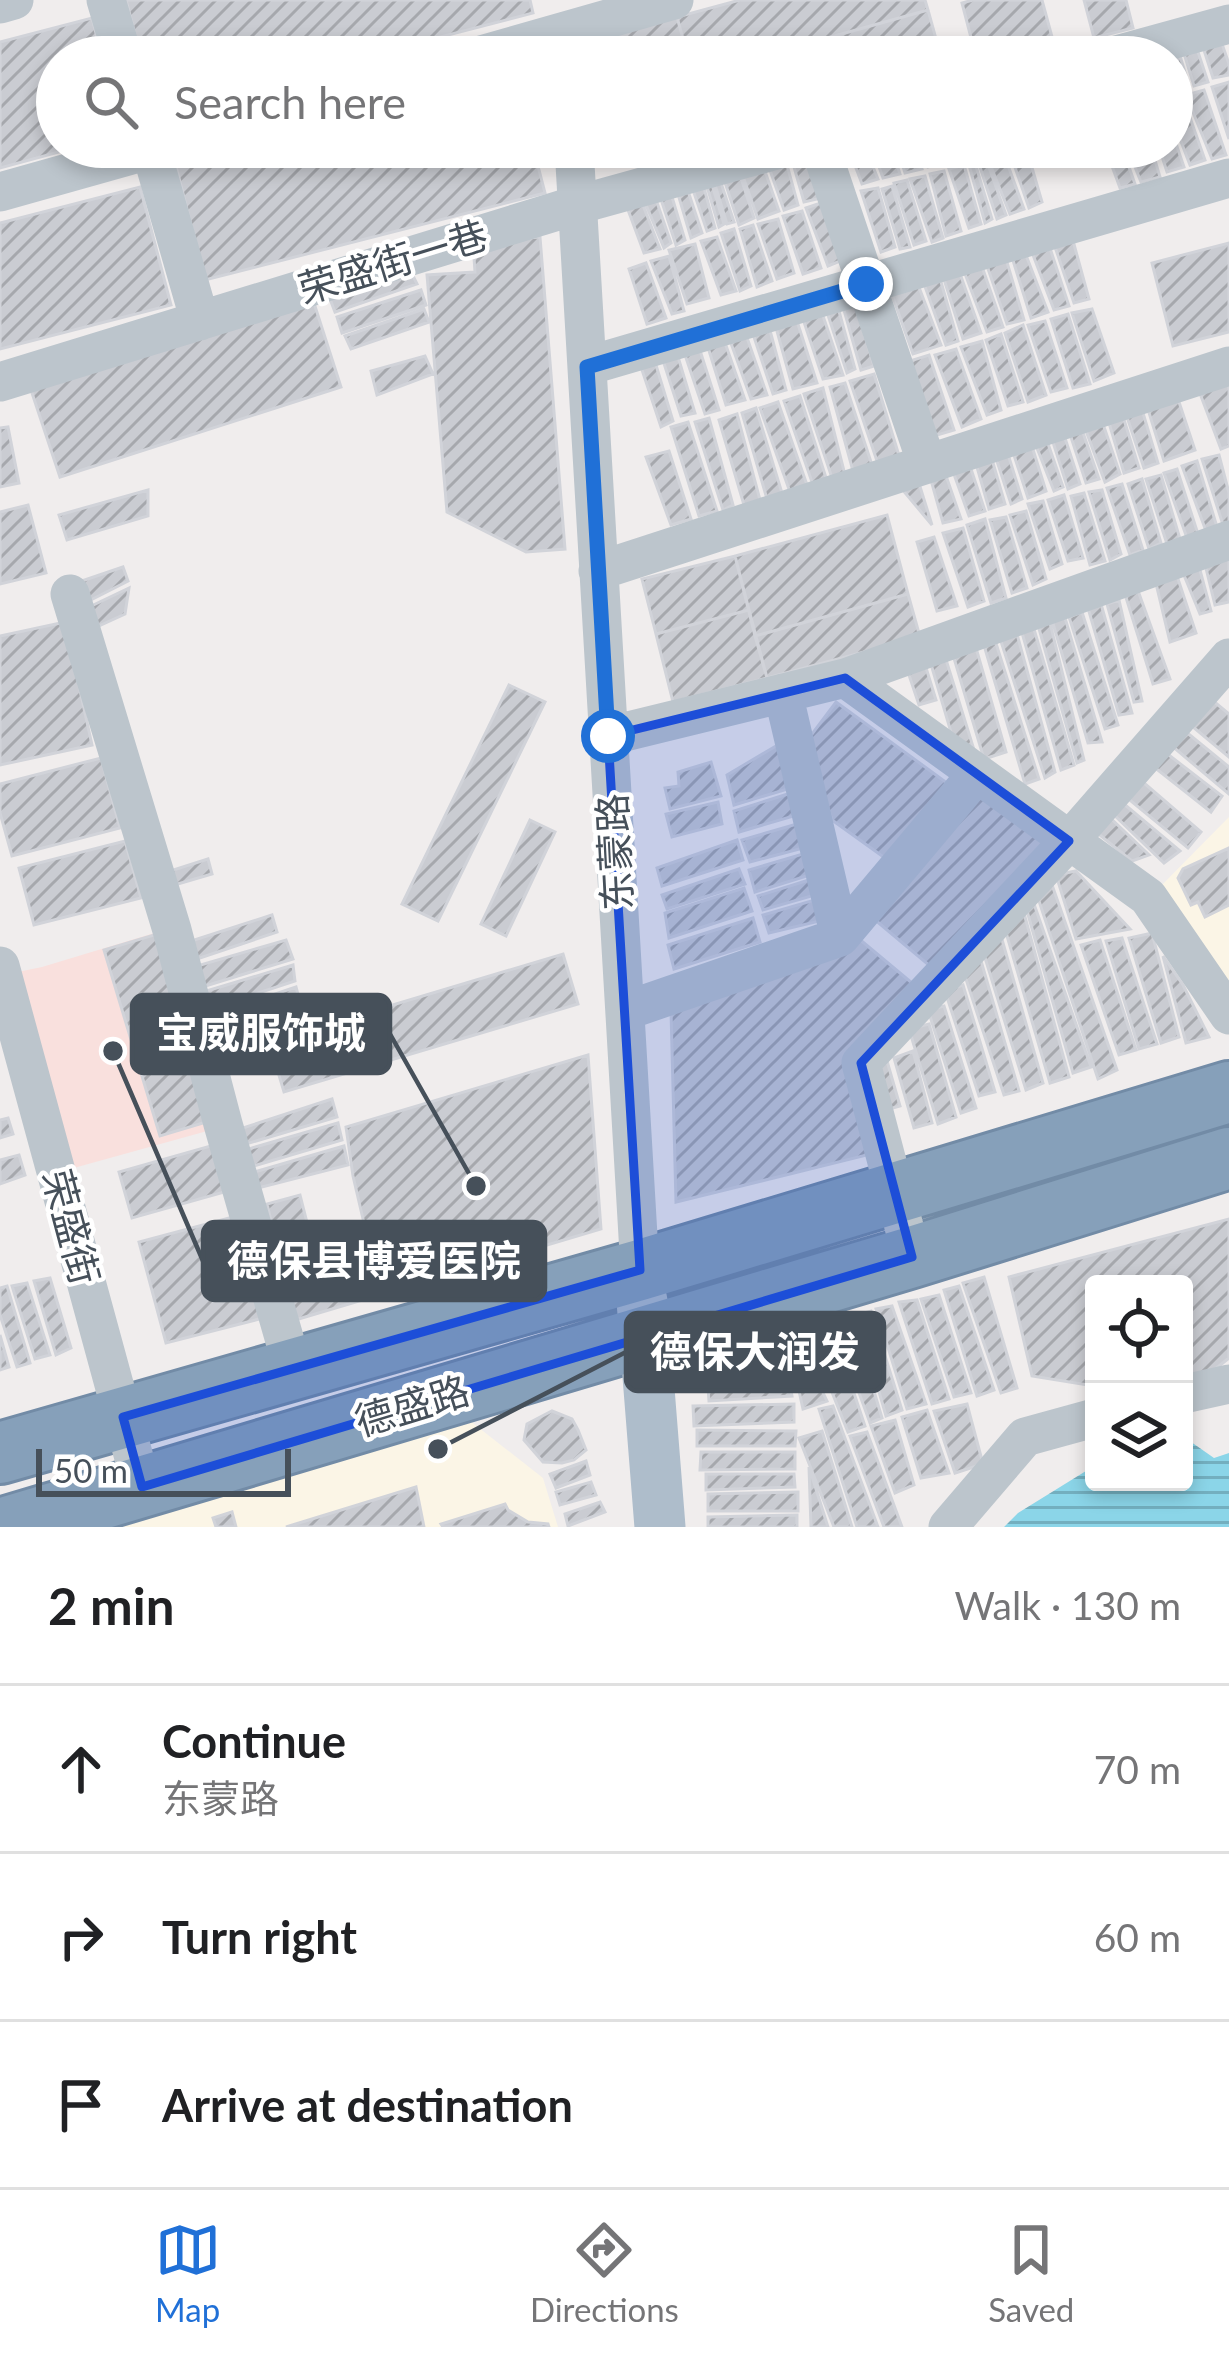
<!DOCTYPE html>
<html lang="en">
<head>
<meta charset="utf-8">
<style>
  body { margin:0; font-family:Lato,"Noto Sans SC",sans-serif; background:#f2f2f2; color:#202124 }
  .controls { position:absolute; right:36px; bottom:36px; display:grid; overflow:hidden; border-radius:12px; box-shadow:0 6px 18px #0003 }
  .controls button { width:108px; height:108px; display:grid; place-items:center; padding:0; border:0; border-bottom:3px solid #e0e0e0; background:#fff; color:#202124; font:60px sans-serif }
  .scale { position:absolute; left:36px; bottom:30px; width:255px; box-sizing:border-box; padding-left:12px; border:6px solid #46505a; border-top:0; font-size:33px; line-height:42px; white-space:nowrap; color:#46505a; -webkit-text-stroke:9px #fff; paint-order:stroke }
  .stop { position:absolute; width:36px; height:36px; margin:-27px; border:9px solid #2070d7; border-radius:50%; background:#fff }
  .stop.end { background:#2070d7; border-color:#fff; box-shadow:0 3px 12px #0008 }
  .list { margin:0; padding:0; list-style:none }
  h2 { display:flex; justify-content:space-between; align-items:center; height:156px; margin:0; padding:0 48px; font-size:51px }
  h2 small { font-size:39px; font-weight:400; color:#757577 }
  .list li { display:grid; grid-template-columns:78px 1fr auto; gap:36px; align-items:center; box-sizing:border-box; height:168px; padding:0 48px; border-top:3px solid #e0e0e0 }
  .list b { display:block; font-size:45px; white-space:nowrap }
  .list p { margin:0; font-size:39px; white-space:nowrap; color:#757577 }
  .list em { font-size:39px; font-style:normal; color:#757577 }
  .icon { flex:none; width:66px; height:66px; fill:none; stroke:currentColor; stroke-width:2; stroke-linecap:round; stroke-linejoin:round }
  .map { position:relative; flex:none; width:1229px; height:1527px; overflow:hidden }
  .search { position:absolute; background:#fff; box-shadow:0 6px 18px #0003; left:36px; right:36px; top:36px; height:132px; display:flex; align-items:center; gap:30px; box-sizing:border-box; padding:0 42px; border-radius:66px; color:#757577; font-size:45px }
  .sheet { height:660px; background:#fff }
  nav { display:flex; justify-content:space-around; align-items:center; box-sizing:border-box; height:168px; border-top:3px solid #e0e0e0; background:#fff; font-size:33px; color:#757577 }
  nav a { display:grid; justify-items:center; gap:6px }
  nav .on { color:#2070d7 }
  .map>svg:first-child { display:block }
</style>
</head>
<body>
<div class="map">
<svg width="1229" height="1527" viewBox="0 0 1229 1527">
  <defs>
    <pattern id="water-rules" width="6" height="5" patternUnits="userSpaceOnUse" patternTransform="scale(3)"><rect width="6" height="5" fill="#8bd5e8"/><path d="M0 2.5h6" fill="none" stroke="#73afbf"/></pattern>
    <pattern id="building-hatch" width="6" height="6" patternUnits="userSpaceOnUse" patternTransform="scale(3)"><rect width="6" height="6" fill="#caccd2"/><path d="M-1 1l2-2M0 6l6-6M5 7l2-2" fill="none" stroke="#a6a8ad"/></pattern>
  </defs>
  <rect width="100%" height="100%" fill="#f0eded"/>
  <path fill="#fbf5e6" d="M1229,817V992L1157,890Z
    M469,1420L543,1478L558,1527H101Z"/>
  <path fill="#f9e0dd" d="M161,931L218,1128L63,1171L8,974L42,967Z"/>
  <path fill="url(#water-rules)" d="M1184,1437L1214,1458L1229,1453V1527H1004L1018,1513L1094,1466V1482H1184Z"/>
  <path fill="url(#building-hatch)" stroke="#d1d3d9" stroke-width="3" d="M126,0H530L533,13L363,57H141Z
    M740,0H925L928,10L759,57H688L677,17Z
    M973,0H1042L1055,48L1021,57H976L962,3Z
    M1084,0H1126L1133,28L1094,38Z
    M928,10L941,57H759Z
    M677,17L688,57H607L602,38Z
    M92,18L102,57H57V147H77L0,168V42Z
    M1220,38L1229,64V75L1213,78L1202,44Z
    M1195,43L1208,82L1194,86L1182,47Z
    M1178,49L1189,86L1180,87L1172,65V57Z
    M1229,82V139L1212,87Z
    M1204,90L1226,155L1212,159L1186,95Z
    M1182,95L1205,160L1190,165L1172,118V98Z
    M1172,132L1184,167L1167,172L1159,147H1172Z
    M252,147H533L545,193L205,280L176,166Z
    M633,147H668L636,156Z
    M811,147L826,197L804,202L790,153Z
    M848,147H865L878,179L862,184Z
    M872,147H891L900,174L883,178Z
    M897,147H915L922,169L905,173Z
    M922,147H938L944,163L928,167Z
    M943,147H958L961,156L949,161Z
    M1008,147H1026L1042,202L1029,208Z
    M1105,147H1122L1135,184L1120,188Z
    M1127,147H1151L1160,177L1141,182Z
    M1002,149L1024,209L1010,214L986,154Z
    M784,154L798,205L784,210L766,159Z
    M986,159L1006,215L997,219L978,161Z
    M761,160L779,211L758,219L739,165Z
    M975,163L992,219L985,223L969,165Z
    M964,165L981,224L969,228L949,169Z
    M738,169L754,218L739,225L722,173Z
    M944,171L961,231L946,236L930,174Z
    M925,176L943,238L932,242L910,179Z
    M701,177L715,228L707,231L690,181Z
    M719,177L734,222L727,224L713,178Z
    M710,178L724,224L719,227L705,180Z
    M907,180L926,241L914,245L894,183Z
    M685,182L702,233L691,238L675,184Z
    M892,186L910,247L900,249L882,189Z
    M140,187L171,305L0,349V223Z
    M657,187H669L685,240L676,245Z
    M878,188L895,247L881,252L861,191Z
    M653,191L671,243L664,248L642,195Z
    M639,195L660,249L644,253L624,199Z
    M824,202L843,260L828,266L806,208Z
    M802,211L821,268L803,274L783,216Z
    M778,219L794,273L777,279L758,224Z
    M753,225L772,281L757,287L740,229Z
    M734,229L751,286L740,291L721,233Z
    M540,237L565,549L526,552L447,512L427,275L475,272L473,243Z
    M717,237L736,291L721,295L701,241Z
    M1072,237L1089,299L1074,303L1053,241Z
    M1048,242L1069,306L1054,310L1030,247Z
    M1229,243V332L1173,346L1152,263Z
    M695,244L709,298L687,304L669,250Z
    M1024,250L1048,312L1031,318L1011,254Z
    M1004,252L1024,320L1007,324L984,257Z
    M669,256L684,311L672,314L651,261Z
    M979,258L1003,327L987,332L961,263Z
    M646,263L666,318L647,324L629,269Z
    M958,268L981,333L963,339L942,273Z
    M411,272L417,284L335,312L330,299Z
    M939,275L958,341L946,345L923,281Z
    M917,282L941,345L913,354L890,289Z
    M421,290L426,305L342,333L337,317Z
    M313,300L341,387L60,477L31,390Z
    M854,300L874,366L861,370L842,303Z
    M837,304L855,369L847,373L826,309Z
    M424,309L429,322L351,349L345,336Z
    M1092,309L1114,373L1094,381L1072,313Z
    M821,310L843,375L823,379L802,316Z
    M1068,314L1090,384L1073,388L1051,319Z
    M796,318L817,383L793,389L775,324Z
    M1045,321L1067,388L1051,392L1028,325Z
    M768,323L786,390L773,394L751,328Z
    M1023,325L1046,395L1028,402L1005,333Z
    M744,329L767,395L751,399L728,335Z
    M1001,334L1023,402L1008,406L986,340Z
    M723,337L745,400L726,405L706,341Z
    M697,341L719,410L705,414L682,346Z
    M982,341L1001,410L987,415L961,347Z
    M675,347L695,413L681,416L660,351Z
    M956,349L981,419L962,427L935,355Z
    M652,352L673,421L661,427L637,355Z
    M929,355L954,430L934,436L910,361Z
    M425,356L433,374L377,395L371,371Z
    M1229,372V446L1221,449L1196,383Z
    M874,374L900,459L878,464L850,381Z
    M845,383L872,465L853,471L830,387Z
    M823,388L845,475L833,481L804,394Z
    M1176,393L1195,450L1164,461L1146,403Z
    M800,396L827,481L813,485L784,401Z
    M778,402L807,485L790,492L760,408Z
    M1140,403L1158,463L1144,468L1124,408Z
    M756,408L782,493L767,499L742,413Z
    M1121,410L1139,468L1124,473L1106,413Z
    M737,414L760,500L744,505L719,420Z
    M1100,415L1120,474L1105,482L1082,420Z
    M709,418L733,505L723,510L695,422Z
    M688,422L717,511L699,516L671,427Z
    M1080,424L1099,479L1086,483L1068,428Z
    M8,427L19,483L0,487V428Z
    M1063,432L1080,484L1068,489L1051,436Z
    M1045,435L1063,487L1054,491L1033,438Z
    M1030,440L1046,491L1028,498L1011,446Z
    M669,451L691,519L671,525L646,457Z
    M1007,451L1022,499L1011,504L994,452Z
    M1219,455L1229,493V525L1224,528L1202,459Z
    M991,456L1005,504L989,509L975,460Z
    M1197,461L1217,527L1206,531L1182,466Z
    M969,463L985,511L969,516L951,466Z
    M1177,469L1198,534L1187,538L1164,473Z
    M944,470L961,519L943,523L929,473Z
    M1161,475L1180,539L1167,544L1146,479Z
    M917,477L932,525L896,482Z
    M1142,479L1161,543L1149,549L1128,484Z
    M1122,484L1143,550L1130,555L1107,488Z
    M148,490V516L67,540L59,515Z
    M1102,490L1121,554L1110,560L1089,492Z
    M1084,493L1105,561L1090,565L1071,496Z
    M1064,495L1083,558L1068,561L1048,500Z
    M1043,501L1062,564L1050,569L1028,504Z
    M28,505L46,573L0,584V512Z
    M1026,511L1046,579L1033,585L1010,515Z
    M887,515L908,594L755,636L735,556Z
    M1006,517L1027,588L1012,593L990,520Z
    M985,519L1006,598L991,603L967,525Z
    M963,528L984,601L968,607L943,533Z
    M934,537L957,606L937,611L917,542Z
    M1229,548V602L1215,605L1203,556Z
    M735,556L749,610L656,634L642,579Z
    M1197,559L1211,611L1200,614L1179,563Z
    M123,567L128,581L81,605L73,584Z
    M1175,570L1196,633L1170,642L1154,575Z
    M129,588L125,614L90,630L83,610Z
    M1137,588L1170,679L1153,684L1124,591Z
    M908,594L920,637L767,678L755,636Z
    M1119,600L1142,701L1134,702L1107,604Z
    M1101,604L1132,713L1119,715L1088,608Z
    M749,610L767,678L673,702L656,634Z
    M1082,612L1118,725L1105,729L1069,617Z
    M1048,615L1084,760L1077,763L1036,618Z
    M1065,618L1102,742L1088,743L1052,620Z
    M1031,619L1074,765L1061,770L1019,622Z
    M65,622L92,745L0,765V636Z
    M1015,627L1055,772L1045,778L998,632Z
    M993,634L1039,779L1025,784L981,635Z
    M974,641L1006,752L984,759L951,648Z
    M943,650L975,753L953,739L928,654Z
    M923,658L936,700L919,705L905,663Z
    M509,685L545,702L438,921L402,904Z
    M1206,695L1229,714V757L1187,722Z
    M836,702L947,783L889,861L832,820L806,742Z
    M1180,727L1229,767V794L1166,741Z
    M781,743L791,788L734,805L727,775Z
    M1161,749L1222,796L1211,812L1149,763Z
    M101,758L120,828L12,856L0,813V784Z
    M711,762L721,796L670,809L665,788L679,786L678,772Z
    M1137,777L1201,832L1188,848L1120,792Z
    M977,784L1047,841L937,972L868,914Z
    M791,793L797,815L739,832L734,811Z
    M1118,799L1180,851L1164,863L1110,811Z
    M718,802L722,824L672,837L666,814Z
    M1102,810L1149,855L1132,861L1091,828Z
    M530,820L555,832L506,936L481,924Z
    M800,823L807,847L750,862L742,840Z
    M737,840L743,860L662,886L657,868Z
    M125,841L141,898L34,925L19,868Z
    M1229,848V905L1205,917L1198,902L1191,905L1178,878L1183,869Z
    M806,853L813,874L755,892L749,870Z
    M208,859L212,874L171,886L170,871Z
    M739,869L745,884L667,909L662,895Z
    M1076,871L1130,929L1076,939L1056,875Z
    M812,879L815,895L763,910L758,896Z
    M1051,882L1117,1070L1098,1079L1038,898Z
    M744,888L752,911L669,938L665,913Z
    M818,899L824,920L769,933L763,915Z
    M1034,904L1091,1067L1073,1073L1027,911Z
    M1022,906L1069,1077L1050,1083L1005,929Z
    M272,915L277,932L191,961L188,942Z
    M753,918L760,942L674,969L668,945Z
    M999,929L1043,1083L1026,1090L982,948Z
    M1152,933L1179,1037L1161,1043L1129,938Z
    M157,934L213,1120L160,1136L104,950Z
    M858,938L912,983L846,1060L867,1155L676,1202L671,1011Z
    M1122,938L1157,1044L1139,1049L1106,941Z
    M286,940L293,959L202,987L197,966Z
    M1100,940L1136,1050L1119,1055L1081,945Z
    M563,954L578,1004L284,1092L269,1042Z
    M979,954L1019,1091L1004,1095L963,970Z
    M1163,956L1183,985L1209,1037L1186,1043Z
    M293,965L295,981L209,1009L203,992Z
    M963,985L995,1092L979,1096L945,991Z
    M296,987L300,1002L212,1029L210,1016Z
    M944,1006L976,1108L961,1113L928,1010Z
    M929,1024L956,1117L938,1124L909,1029Z
    M913,1051L932,1123L914,1128L894,1058Z
    M588,1055L601,1229L295,1320L267,1204L300,1195L313,1246L344,1239L352,1264L361,1262L358,1251L370,1249L353,1176L346,1127Z
    M887,1061L900,1106L886,1110L874,1076Z
    M332,1099L337,1117L246,1144L240,1129Z
    M8,1118L13,1134L0,1138V1120Z
    M338,1123L342,1140L250,1167L245,1150Z
    M221,1143L235,1189L132,1218L119,1172Z
    M344,1146L348,1165L258,1188L251,1173Z
    M19,1155L25,1175L0,1184V1160Z
    M240,1215L267,1317L166,1343L139,1242Z
    M1229,1219V1358L1204,1378L1184,1383V1284H1094V1386L1032,1376L1009,1277Z
    M984,1277L1017,1388L1001,1393L963,1283Z
    M50,1278L71,1348L56,1355L34,1281Z
    M27,1283L50,1355L35,1359L12,1286Z
    M7,1286L30,1363L17,1367L0,1315V1288Z
    M959,1286L994,1390L977,1396L944,1290Z
    M939,1295L971,1393L954,1397L921,1299Z
    M917,1300L949,1399L932,1404L899,1302Z
    M892,1306L926,1404L907,1409L876,1309Z
    M871,1311L902,1410L886,1416L857,1315Z
    M852,1318L882,1418L870,1423L834,1324Z
    M831,1324L865,1426L848,1432L807,1330Z
    M0,1335L9,1367L0,1370Z
    M799,1342L827,1401L803,1409L794,1368Z
    M790,1383L792,1396L709,1401L708,1388Z
    M794,1404V1422L694,1426L693,1406Z
    M967,1404L983,1464L955,1473L934,1411Z
    M833,1406L878,1527H857L819,1409Z
    M927,1410L949,1473L921,1478L902,1417Z
    M552,1411L572,1419L578,1430L586,1450L574,1460L562,1463L543,1462L524,1440L527,1424Z
    M895,1420L914,1485L895,1493L871,1426Z
    M697,1430L796,1431L795,1446H697Z
    M822,1431L852,1527H834L799,1438Z
    M867,1432L902,1527H884L850,1436Z
    M701,1452H795V1469L700,1470Z
    M586,1461L590,1475L556,1488L550,1474Z
    M809,1467L828,1527H811Z
    M706,1474H794L795,1487L706,1490Z
    M591,1482L596,1495L560,1505L556,1492Z
    M416,1487L424,1527H286Z
    M798,1492V1511H708V1494Z
    M600,1502L605,1512L568,1526L565,1514Z
    M505,1504L508,1510L528,1522L548,1524L549,1527H443L441,1524Z
    M232,1512L236,1527H216L213,1518Z
    M797,1515V1527H708V1517Z"/>
  <g fill="none" stroke-linecap="round" stroke-linejoin="round">
    <g stroke="#728ba6" stroke-width="66">
      <path id="highway" d="M0,1453L640,1270L1229,1092
        M7,1527L912,1257L1229,1158"/>
    </g>
    <path stroke="#bcc5cc" stroke-width="39" d="M106,0L123,57
      M0,4L14,0
      M474,57L674,0
      M1109,57L1229,24
      M150,147L200,321
      M574,147L640,1270
      M820,147L927,464
      M0,192L160,147
      M587,366L1229,178
      M0,382L577,205L787,147
      M598,571L1229,366
      M70,594L172,930L223,1124L293,1369
      M845,678L1229,540
      M783,693L840,937
      M608,736L845,678L1148,897L1229,1015
      M0,966L142,1487
      M625,1011L840,937L977,774
      M912,1257L861,1063L1069,841L1229,658
      M1184,1394L1229,1384
      M948,1527L1025,1437L1094,1418"/>
    <path stroke="#aebdcb" stroke-width="51" d="M642,1301L660,1527"/>
    <use href="#highway" stroke="#86a0ba" stroke-width="60"/>
  </g>
  <g fill="none" stroke-linecap="round" stroke-linejoin="round">
    <path stroke="#2070d7" stroke-width="15" d="M608,736L587,367L866,284"/>
  </g>
  <path fill="#1d4ed8" fill-opacity="0.2" stroke="#1d4ed8" stroke-width="9" stroke-linejoin="round" d="M845,678L1069,841L861,1063L912,1257L142,1487L123,1417L640,1270L608,736Z"/>
  <g text-anchor="middle" stroke-width="9" stroke-linejoin="round" paint-order="stroke">
    <g font-size="39" fill="#46505a" stroke="#fff">
      <text transform="translate(393 262) rotate(-17)" y="14">荣盛街一巷</text>
      <text transform="translate(615 852) rotate(-93)" y="14">东蒙路</text>
      <text transform="translate(71 1227) rotate(75)" y="14">荣盛街</text>
      <text transform="translate(412 1406) rotate(-17)" y="14">德盛路</text>
    </g>
  </g>
  <path fill="none" stroke="#46505a" stroke-width="4.5" d="M476 1186L390 1034M113 1051L203 1261M438 1449L626 1352"/>
  <g fill="#46505a" stroke="#fff" stroke-width="4.5">
    <circle cx="476" cy="1186" r="12"/>
    <circle cx="113" cy="1051" r="12"/>
    <circle cx="438" cy="1449" r="12"/>
  </g>
  <g fill="#46505a" stroke="#46505a" stroke-width="4.5">
    <rect x="132" y="995" width="258" height="78" rx="12"/>
    <rect x="203" y="1222" width="342" height="78" rx="12"/>
    <rect x="626" y="1313" width="258" height="78" rx="12"/>
  </g>
  <g font-size="42" text-anchor="middle" font-weight="bold" fill="#fff">
    <text x="261" y="1048">宝威服饰城</text>
    <text x="374" y="1276">德保县博爱医院</text>
    <text x="755" y="1367">德保大润发</text>
  </g>
</svg>
<div class="controls">
<button><svg class="icon" aria-label="locate" viewBox="0 0 24 24"><circle cx="12" cy="12" r="6"/><path d="M12 2v4M12 18v4M2 12h4M18 12h4"/></svg></button>
<button><svg class="icon" aria-label="layers" viewBox="0 0 24 24"><path d="M12 4l9 5-9 5-9-5zM3 14l9 5 9-5"/></svg></button>
</div>
<div class="scale">50 m</div>
<div class="stop" style="left:608px;top:736px"></div>
<div class="stop end" style="left:866px;top:284px"></div>
<div class="search"><svg class="icon" aria-label="search" viewBox="0 0 24 24"><circle cx="10" cy="10" r="6"/><path d="M15 15l6 6"/></svg>Search here</div>
</div>
<section class="sheet">
<h2>2 min<small>Walk · 130 m</small></h2>
<ul class="list">
<li><svg class="icon" aria-label="ahead" viewBox="0 0 24 24"><path d="M12 20V5M6 11l6-6 6 6"/></svg><div><b>Continue</b><p>东蒙路</p></div><em>70 m</em></li>
<li><svg class="icon" aria-label="right" viewBox="0 0 24 24"><path d="M7 20v-9h11M14 6l5 5-5 5"/></svg><div><b>Turn right</b></div><em>60 m</em></li>
<li><svg class="icon" aria-label="arrive" viewBox="0 0 24 24"><path d="M6 21V4h12l-3 4 3 4H6"/></svg><div><b>Arrive at destination</b></div></li>
</ul>
</section>
<nav>
<a class="on"><svg class="icon" aria-label="map" viewBox="0 0 24 24"><path d="M3 6l6-2 6 2 6-2v14l-6 2-6-2-6 2zM9 4v14M15 6v14"/></svg>Map</a>
<a><svg class="icon" aria-label="directions" viewBox="0 0 24 24"><path d="M12 3l9 9-9 9-9-9zM9 14v-3h6M13 9l2 2-2 2"/></svg>Directions</a>
<a><svg class="icon" aria-label="saved" viewBox="0 0 24 24"><path d="M7 4h10v16l-5-4-5 4z"/></svg>Saved</a>
</nav>
</body>
</html>
